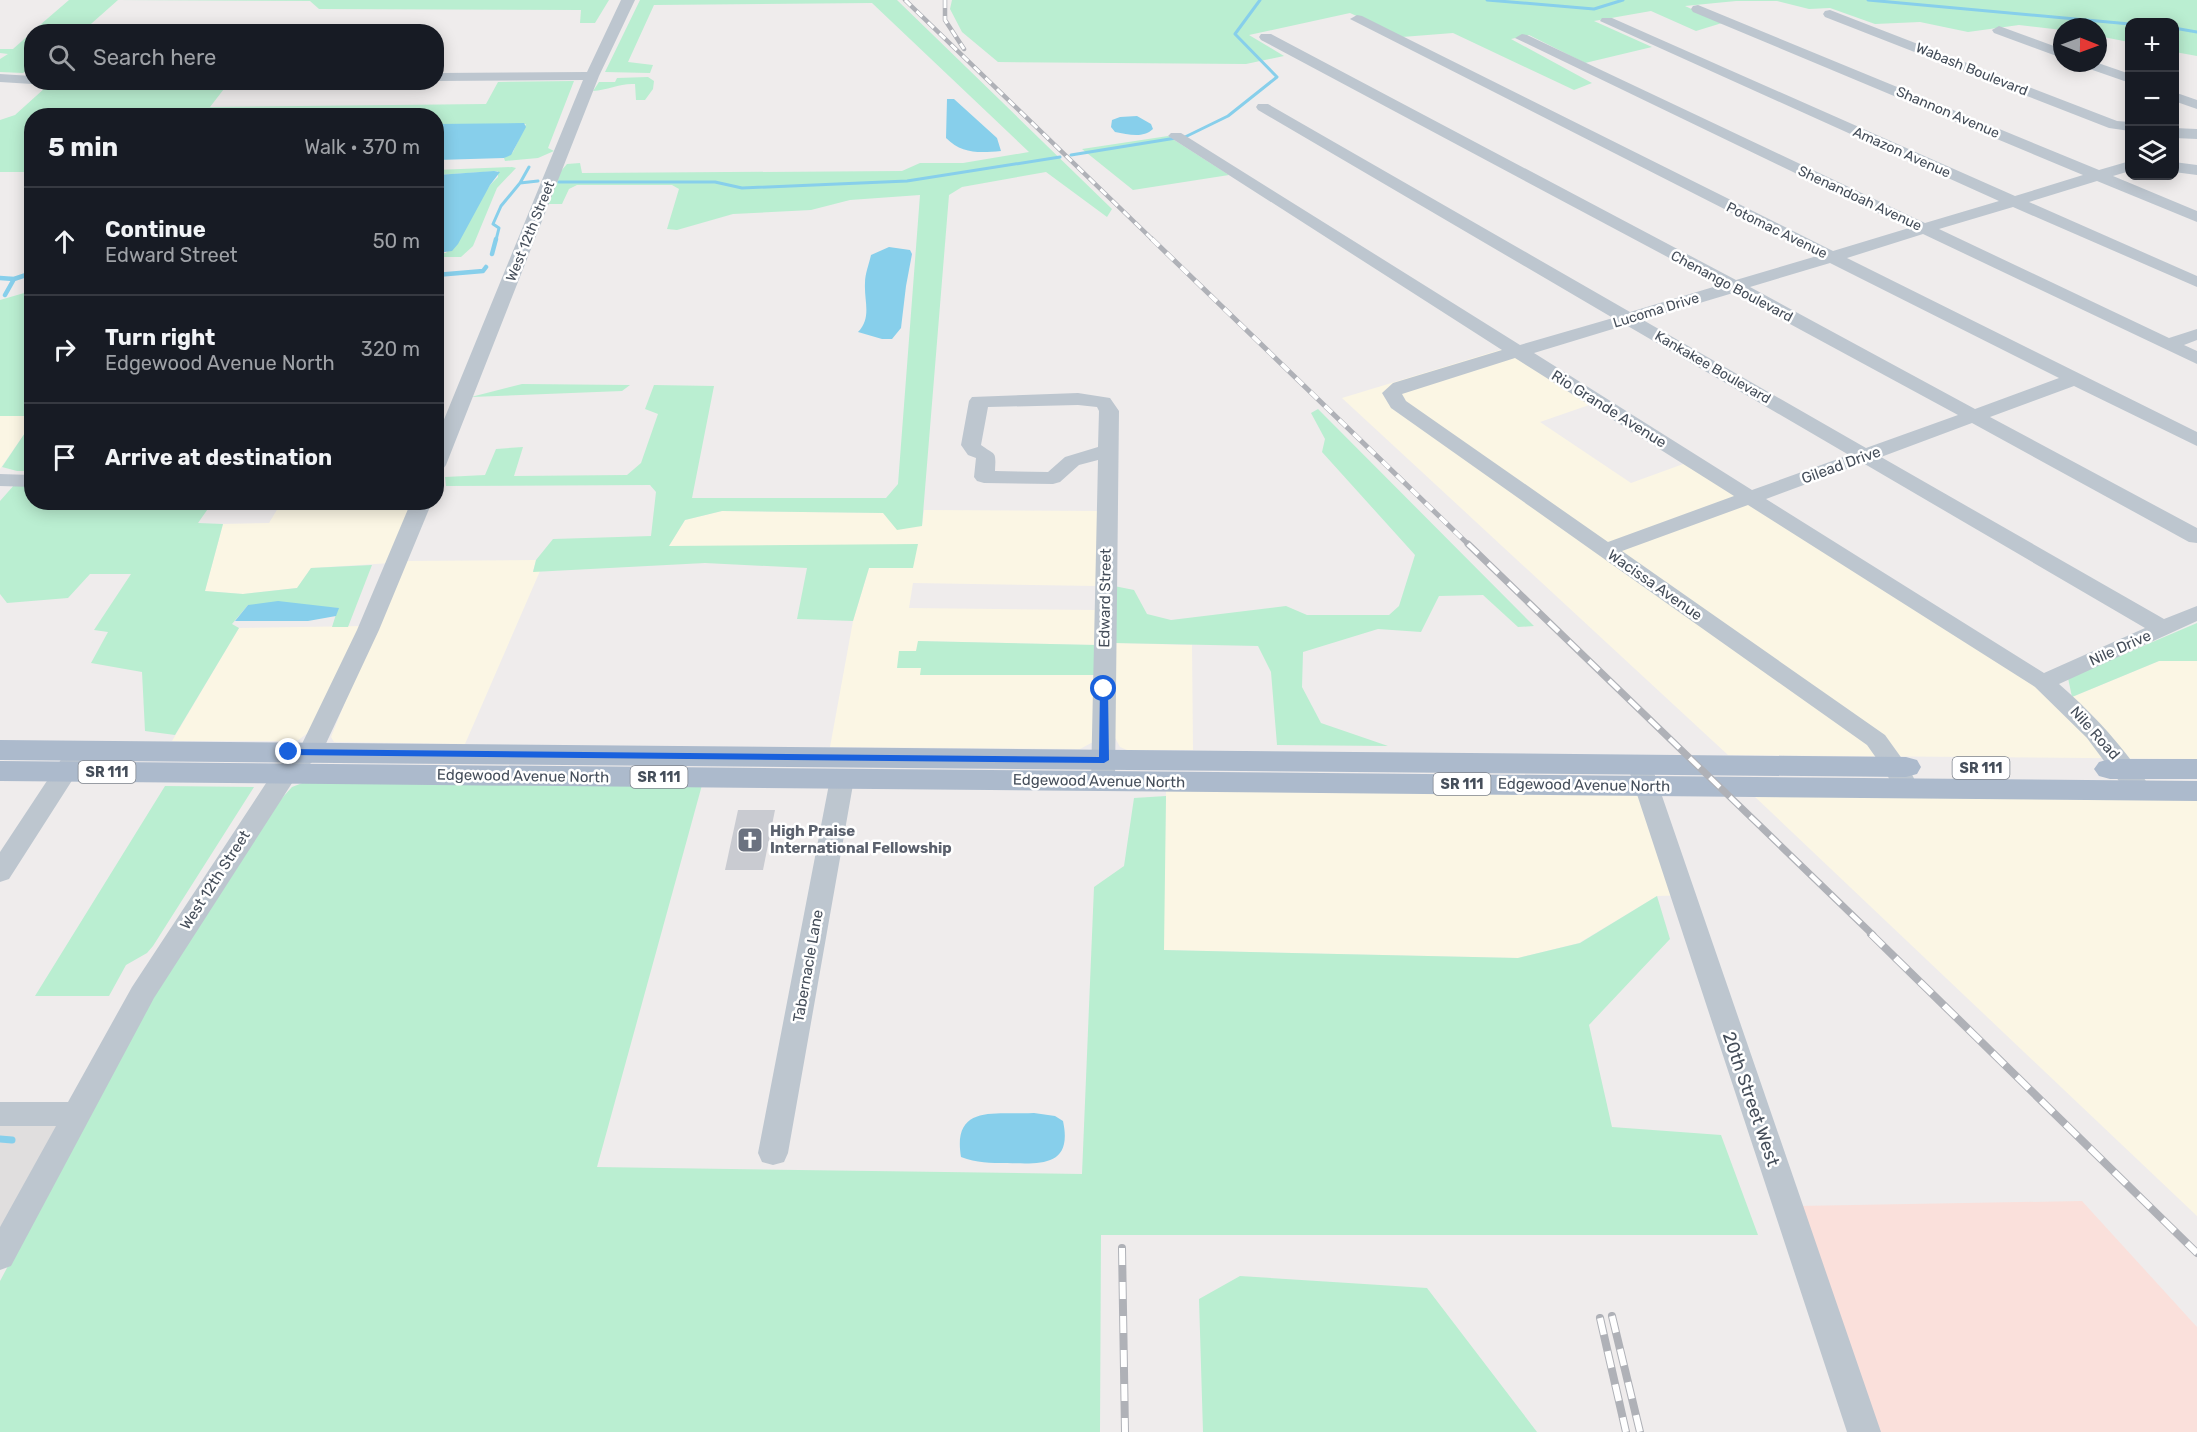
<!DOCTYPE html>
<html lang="en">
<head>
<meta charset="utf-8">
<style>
  body { margin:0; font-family:Rubik,sans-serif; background:#242831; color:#f1f3f6 }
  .controls { position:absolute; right:18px; top:18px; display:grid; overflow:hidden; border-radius:12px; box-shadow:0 3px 15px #0003 }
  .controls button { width:54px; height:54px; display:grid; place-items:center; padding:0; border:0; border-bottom:2px solid #363941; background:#171b24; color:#f1f3f6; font:30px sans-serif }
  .compass { position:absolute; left:2053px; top:18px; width:54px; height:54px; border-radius:50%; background:#171b24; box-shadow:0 3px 15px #0003; rotate:91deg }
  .stop { position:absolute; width:18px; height:18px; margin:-14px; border:4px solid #1961dd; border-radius:50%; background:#fff }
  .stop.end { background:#1961dd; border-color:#fff; box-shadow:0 2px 6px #0008 }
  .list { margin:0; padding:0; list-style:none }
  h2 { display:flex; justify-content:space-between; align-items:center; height:78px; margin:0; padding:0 24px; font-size:26px }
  h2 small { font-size:20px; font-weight:400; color:#9ea1a6 }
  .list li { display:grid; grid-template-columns:39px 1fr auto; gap:18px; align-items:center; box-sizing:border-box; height:108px; padding:0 24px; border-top:2px solid #363941 }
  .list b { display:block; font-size:22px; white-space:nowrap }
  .list p { margin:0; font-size:20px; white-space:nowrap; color:#9ea1a6 }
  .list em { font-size:20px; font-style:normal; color:#9ea1a6 }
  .icon { flex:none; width:33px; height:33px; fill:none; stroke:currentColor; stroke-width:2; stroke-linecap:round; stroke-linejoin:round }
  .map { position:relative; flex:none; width:2197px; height:1432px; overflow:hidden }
  .search { position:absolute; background:#171b24; box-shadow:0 3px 15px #0003; left:24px; top:24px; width:420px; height:66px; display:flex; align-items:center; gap:15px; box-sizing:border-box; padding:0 21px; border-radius:24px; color:#9ea1a6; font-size:22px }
  .panel { position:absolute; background:#171b24; box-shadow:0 3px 15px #0003; left:24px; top:108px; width:420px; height:402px; border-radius:24px }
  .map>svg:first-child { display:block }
</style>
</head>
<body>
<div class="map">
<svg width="2197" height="1432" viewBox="0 0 2197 1432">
  <rect width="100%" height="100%" fill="#efecec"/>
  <path fill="#fbf6e4" d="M1503,349L1592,404L1540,422L1631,483L1686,463L2060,702L2159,661H2197V759L1728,755L1342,398Z
    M0,416H32L31,424L0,469Z
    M281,503H416L391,563L311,568L297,588L243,594L205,591L223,524L269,523Z
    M924,510L1101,511L1096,586L913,583L909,608L1097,610L1096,645L918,641L917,651L897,668H921V675H1095L1093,742L1080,749L830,747L853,621L869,568H913L668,547L685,520L722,511L883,513L922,526Z
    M536,560L533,571H540L465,744L334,742L331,737L363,657L407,561Z
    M363,626L309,732L297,741H172L239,628Z
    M1115,643L1192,645L1193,750H1127L1120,747L1111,730Z
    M1166,791L1659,794L1693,895L1657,896L1579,943L1518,958L1163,950Z
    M1753,795L2197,799V1216Z"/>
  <path fill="#e0dede" d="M0,1122H63L0,1237Z"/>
  <path fill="#fae0db" d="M2082,1201L2197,1327V1432H1875L1797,1206Z"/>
  <path fill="#baeed1" d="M69,0H609L595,23H580L581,10L319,9L310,1L118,0L83,31H33Z
    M640,0H897L1112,209L1107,217L1046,172L962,187L949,195L922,526L897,530L883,513L722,511L685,520L669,546L918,544L913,568H869L853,621L797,619L807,568L705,563L533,572L536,560L553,539L651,536L656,492L650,485L446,486L445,477L485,475L496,449L523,447L514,476L627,475L641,463L658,414L645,409L654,385L714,386L692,498H886L898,484L920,195L850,200L811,210L733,214L677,230L667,229L679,189L672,185H577L569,189L562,204H548L561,171L567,164L580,163L582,173L902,171L920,163H963L1029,152L872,3L654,5L628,62L653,65L650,73L605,72Z
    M952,0H2197V56L2175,52L2174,22H2130L2129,42L2098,36V27H2062V30L2019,25L1968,32L1920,22L1875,24L1830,8L1809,9L1777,1H1736L1685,6L1722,23L1696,31L1651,11L1594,21L1652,47L1585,63L1529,35L1511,39L1592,83L1574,90L1453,33L1402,37L1350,13L1249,35L1284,56L1246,64L998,62L962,32L950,9Z
    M31,33V68L23,73L0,72V59L8,54L0,53V49H13Z
    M648,77L654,81L653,89L645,100H636L635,84C620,83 608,90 593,91L599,82H615L617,78Z
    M574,81L548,148L554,151L538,158L505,161L504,158L513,152L526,124H437L436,116H32L31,172H0V120L15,115L46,87L227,85L210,107L486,104L498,82Z
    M1168,136L1229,175L1133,190L1082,149Z
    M512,167L516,168L497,188L473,246L461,257H437V253H446L490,185L498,177V171L437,175L436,170Z
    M31,291V416H0V300Z
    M522,384L630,385L622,391L471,397Z
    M1318,409L1534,626L1518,627L1483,595L1439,596L1421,632L1378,629L1303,652L1302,687L1321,723L1388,746L1277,745L1271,672L1258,646L1115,643L1114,586L1134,590L1147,614L1171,620L1286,606L1307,615H1389L1399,606L1415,555L1322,452L1325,439L1311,413Z
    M31,424V471H17L2,467Z
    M15,484L31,485L32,502L212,503L198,523L223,524L205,591L243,594L297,588L311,568L372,565L348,627H332L338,608L248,605L232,624L239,628L175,735L145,731L142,672L91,663L108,632L94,630L131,574H90L68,598L7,603L0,594V501Z
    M2197,623V661H2159L2072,697L2068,678Z
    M918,641L1096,645L1095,675H920L921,668H897L899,651H916Z
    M305,782L702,785L597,1167L1082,1174L1094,887L1124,866L1134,798L1166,796L1164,950L1518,958L1580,943L1657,896L1670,939L1589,1025L1612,1127L1721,1135L1758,1235H1101L1100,1432H0V1281L154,992L264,818L292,787Z
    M165,786L254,787L153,946L147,953L126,965L109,996H35Z
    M1240,1276L1427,1288L1537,1432H1203L1199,1299Z"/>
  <path fill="#87cfeb" d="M947,99H954L997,138L1001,151C979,153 962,154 946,138Z
    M1137,116L1151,124L1153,129C1142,139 1128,134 1115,132L1111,127L1112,120L1120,117Z
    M524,123L526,127L511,155L504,158L437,160V124Z
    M494,171L500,172L490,185L458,244L452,251L437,253V175Z
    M889,247L910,250L912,254L906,286L901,328L892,339H882L858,332C872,317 864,302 865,283C865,274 869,264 871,255Z
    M278,601L339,608L336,616L308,621H235L248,605Z
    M1034,1113L1055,1116L1063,1121C1073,1167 1040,1164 1007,1163C990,1163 977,1163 961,1157C952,1103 996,1115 1034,1113Z"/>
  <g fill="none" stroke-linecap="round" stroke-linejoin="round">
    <path stroke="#87cfeb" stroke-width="3" d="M1487,0L1594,9L1623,0
      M1868,0L2130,24
      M2174,28L2197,32
      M1185,137L1228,116L1277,77L1235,34L1260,0
      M1071,155L1176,138
      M559,182H715L742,188L907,181L1060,157
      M520,183L529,167
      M496,240L499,228L493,224L501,206L520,183L538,181"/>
    <path stroke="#87cfeb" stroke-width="4.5" d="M492,254L496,239
      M436,275L483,271L486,267
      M0,278L14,279L32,273
      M5,295L14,279"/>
    <path stroke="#87cfeb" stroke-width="7" d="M0,1139L12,1140"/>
  </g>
  <path fill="#c9cbd1" d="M738,810H775L763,870H725Z"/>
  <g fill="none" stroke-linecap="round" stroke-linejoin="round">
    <path fill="#bdc6cf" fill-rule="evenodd" d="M621,0H635L599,76L446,465L443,469L436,471V439L583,80L436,81V73L587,72Z
      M1698,5L2099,170L2130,161V171L2113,176L2197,211V222L2097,181L2029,202L2197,276V287L2013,207L1939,229L2169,338L2197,329V340L2184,345L2197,351V364L1923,234L1847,258L2197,432V446L2074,386L1990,417L2197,528V543L2189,542L1972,423L1881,457L2164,619L2197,606V621L2059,684C2095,715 2126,750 2152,790L2148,796L2139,798L2130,796L2087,738L2035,687L1748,505L1622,551L1885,735L1908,767L1919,788L1915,794L1906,796L1897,794L1884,769L1867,745L1391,408L1382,393L1393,383L1502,350L1168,136L1171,133H1181L1520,345L1613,318L1258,110L1256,107L1258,104H1268L1630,312L1720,285L1261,40L1259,37L1261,34H1271L1736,280L1817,256L1350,19L1357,15L1362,16L1833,251L1909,228L1515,38L1522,34L1527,35L1925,223L1999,201L1600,21L1602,18H1612L2015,196L2083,175L1693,12L1691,9L1693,6ZM1830,263L2059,378L1975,409L1750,287ZM1733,293L1958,415L1866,448L1643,320ZM1626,325L1849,455L1752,490L1534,353ZM1515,358L1734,496L1608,542L1406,401L1402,394ZM1863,463L2145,628L2044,673L1766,499Z
      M1830,10L2117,121L2130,122V131L2109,128L1825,17L1823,14L1825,11Z
      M1999,26L2062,49V58L1994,33L1992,30Z
      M2079,63H2098L2130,74V83L2081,66Z
      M0,74L32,76V82H37L32,84L0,82Z
      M2174,92L2197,100V109L2174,101Z
      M2174,128L2197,129V139L2174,138Z
      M2174,162L2197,165V175L2174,172Z
      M1078,393L1110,398L1119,411L1115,781L1112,787L1103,789L1094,787L1091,781L1098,460L1079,465L1060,482L1053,484L984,483L977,481L974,477L976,458L968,455L961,445L969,401L972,397ZM1078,405L1097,407L1099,411L1098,447L1065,457L1048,472L995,471C996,450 996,456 981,445L988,407Z
      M0,474L32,475V487L0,486Z
      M411,502H432L379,630L322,752L294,780L154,998L11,1266L0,1270V1227L56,1126H0V1102H68L132,987L276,768L300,748L357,630Z
      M77,746L86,749L89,754L9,879L0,882V852L68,749Z
      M1639,756L1648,758L1651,764L1881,1432H1847L1627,764L1630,758Z
      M842,771L851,773L854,779L788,1153L784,1162L773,1165L762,1162L758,1153L830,779L833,773Z"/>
    <path fill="#acbacc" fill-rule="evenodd" d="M0,740L1906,757L1917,760L1921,767L1917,774L1906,777L0,760Z
      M2110,759H2197V779H2110L2099,776L2094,769L2099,762Z
      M0,761L2197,781V801L0,781Z"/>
    <g stroke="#afb1b7" stroke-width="4.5">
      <path id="rail-far3" d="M905,0L1153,240
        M945,0V20L964,49"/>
    </g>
    <g stroke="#afb1b7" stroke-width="5">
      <path id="rail-far2" d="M1152,239L1470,546"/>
    </g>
    <g stroke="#afb1b7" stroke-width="7">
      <path id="rail-far1" d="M1468,544L1873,935"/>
    </g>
    <g stroke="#afb1b7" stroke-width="8">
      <path id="rail" d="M1871,934L2197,1253
        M1122,1248L1125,1432
        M1612,1316L1640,1432
        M1600,1318L1626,1432"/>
    </g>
    <use href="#rail-far3" stroke="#fff" stroke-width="3" stroke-dasharray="8" stroke-linecap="butt"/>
    <use href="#rail-far2" stroke="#fff" stroke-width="4" stroke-dasharray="10" stroke-linecap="butt"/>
    <use href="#rail-far1" stroke="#fff" stroke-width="4.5" stroke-dasharray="14" stroke-linecap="butt"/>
    <use href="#rail" stroke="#fff" stroke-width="6" stroke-dasharray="17" stroke-linecap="butt"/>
  </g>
  <path fill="#1961dd" d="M1100,687L1108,689L1109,760L1104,763L289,755L284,752L289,749L1099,757Z"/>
  <defs>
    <g id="church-square" transform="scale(1.35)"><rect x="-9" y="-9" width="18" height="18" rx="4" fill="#6b7280" stroke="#fff"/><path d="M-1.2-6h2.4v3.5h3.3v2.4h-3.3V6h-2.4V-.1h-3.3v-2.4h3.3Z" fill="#fff"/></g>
  </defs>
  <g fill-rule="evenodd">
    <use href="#church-square" x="750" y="840"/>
  </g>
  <g text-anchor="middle" stroke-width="5" stroke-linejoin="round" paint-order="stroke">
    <g font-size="14" fill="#454e5a" stroke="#fff">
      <text transform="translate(1972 69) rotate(22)" y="5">Wabash Boulevard</text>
      <text transform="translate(1948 112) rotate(23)" y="5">Shannon Avenue</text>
      <text transform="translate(1902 152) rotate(24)" y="5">Amazon Avenue</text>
      <text transform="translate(1860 198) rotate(25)" y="5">Shenandoah Avenue</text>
      <text transform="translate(1777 230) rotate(26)" y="5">Potomac Avenue</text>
      <text transform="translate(530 231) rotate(-68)" y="5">West 12th Street</text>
      <text transform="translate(1732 286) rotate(28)" y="5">Chenango Boulevard</text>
      <text transform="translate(1656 310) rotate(-17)" y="5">Lucoma Drive</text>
      <text transform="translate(1713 367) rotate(30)" y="5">Kankakee Boulevard</text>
    </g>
    <g fill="#fff" stroke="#7d838c" stroke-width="1.5">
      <rect x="1952.5" y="757" width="57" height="22" rx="4.5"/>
      <rect x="78.5" y="761" width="57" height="22" rx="4.5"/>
      <rect x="630.5" y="766" width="57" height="22" rx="4.5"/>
      <rect x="1433.5" y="773" width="57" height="22" rx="4.5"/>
    </g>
    <g font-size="14" font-weight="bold" fill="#454e5a">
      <text x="1981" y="773">SR 111</text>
      <text x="107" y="777">SR 111</text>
      <text x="659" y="782">SR 111</text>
      <text x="1462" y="789">SR 111</text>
    </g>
    <g font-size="15" fill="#454e5a" stroke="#fff">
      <text transform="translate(1609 409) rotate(32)" y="5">Rio Grande Avenue</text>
      <text transform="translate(1841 465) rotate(-20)" y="5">Gilead Drive</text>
      <text transform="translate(1655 585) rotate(35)" y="5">Wacissa Avenue</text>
      <text transform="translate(1105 598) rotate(-89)" y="5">Edward Street</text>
      <text transform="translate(2120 648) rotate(-24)" y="5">Nile Drive</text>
      <text transform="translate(2095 733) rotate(48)" y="5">Nile Road</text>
      <text transform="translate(523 776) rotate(1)" y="5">Edgewood Avenue North</text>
      <text transform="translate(1099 781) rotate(1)" y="5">Edgewood Avenue North</text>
      <text transform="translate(1584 785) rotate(1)" y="5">Edgewood Avenue North</text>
      <text transform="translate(215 880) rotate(-57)" y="5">West 12th Street</text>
      <text transform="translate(808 966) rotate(-80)" y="5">Tabernacle Lane</text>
    </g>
    <g font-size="15" font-weight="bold" fill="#5b616d" stroke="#fff" text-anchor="start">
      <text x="770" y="836">High Praise<tspan x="770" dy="17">International Fellowship</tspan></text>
    </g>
    <g font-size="18" fill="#454e5a" stroke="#fff">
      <text transform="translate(1751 1099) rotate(71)" y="6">20th Street West</text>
    </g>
  </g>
</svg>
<div class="controls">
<button>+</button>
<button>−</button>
<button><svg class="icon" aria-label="layers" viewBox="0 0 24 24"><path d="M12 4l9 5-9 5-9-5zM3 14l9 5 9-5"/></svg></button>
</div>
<svg class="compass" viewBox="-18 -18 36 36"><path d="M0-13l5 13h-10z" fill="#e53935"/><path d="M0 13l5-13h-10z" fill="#9ea1a6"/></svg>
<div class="stop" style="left:1104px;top:689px"></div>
<div class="stop end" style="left:289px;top:752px"></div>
<div class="search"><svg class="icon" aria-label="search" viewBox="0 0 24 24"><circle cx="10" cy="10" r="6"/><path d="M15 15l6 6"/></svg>Search here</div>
<section class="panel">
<h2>5 min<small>Walk · 370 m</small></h2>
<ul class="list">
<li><svg class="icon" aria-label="ahead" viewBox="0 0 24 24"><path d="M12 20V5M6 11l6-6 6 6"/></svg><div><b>Continue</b><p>Edward Street</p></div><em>50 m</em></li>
<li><svg class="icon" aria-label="right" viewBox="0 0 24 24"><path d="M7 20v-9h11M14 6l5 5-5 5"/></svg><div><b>Turn right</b><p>Edgewood Avenue North</p></div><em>320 m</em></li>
<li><svg class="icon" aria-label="arrive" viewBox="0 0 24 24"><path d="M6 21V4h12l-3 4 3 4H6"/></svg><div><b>Arrive at destination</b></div></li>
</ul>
</section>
</div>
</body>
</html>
